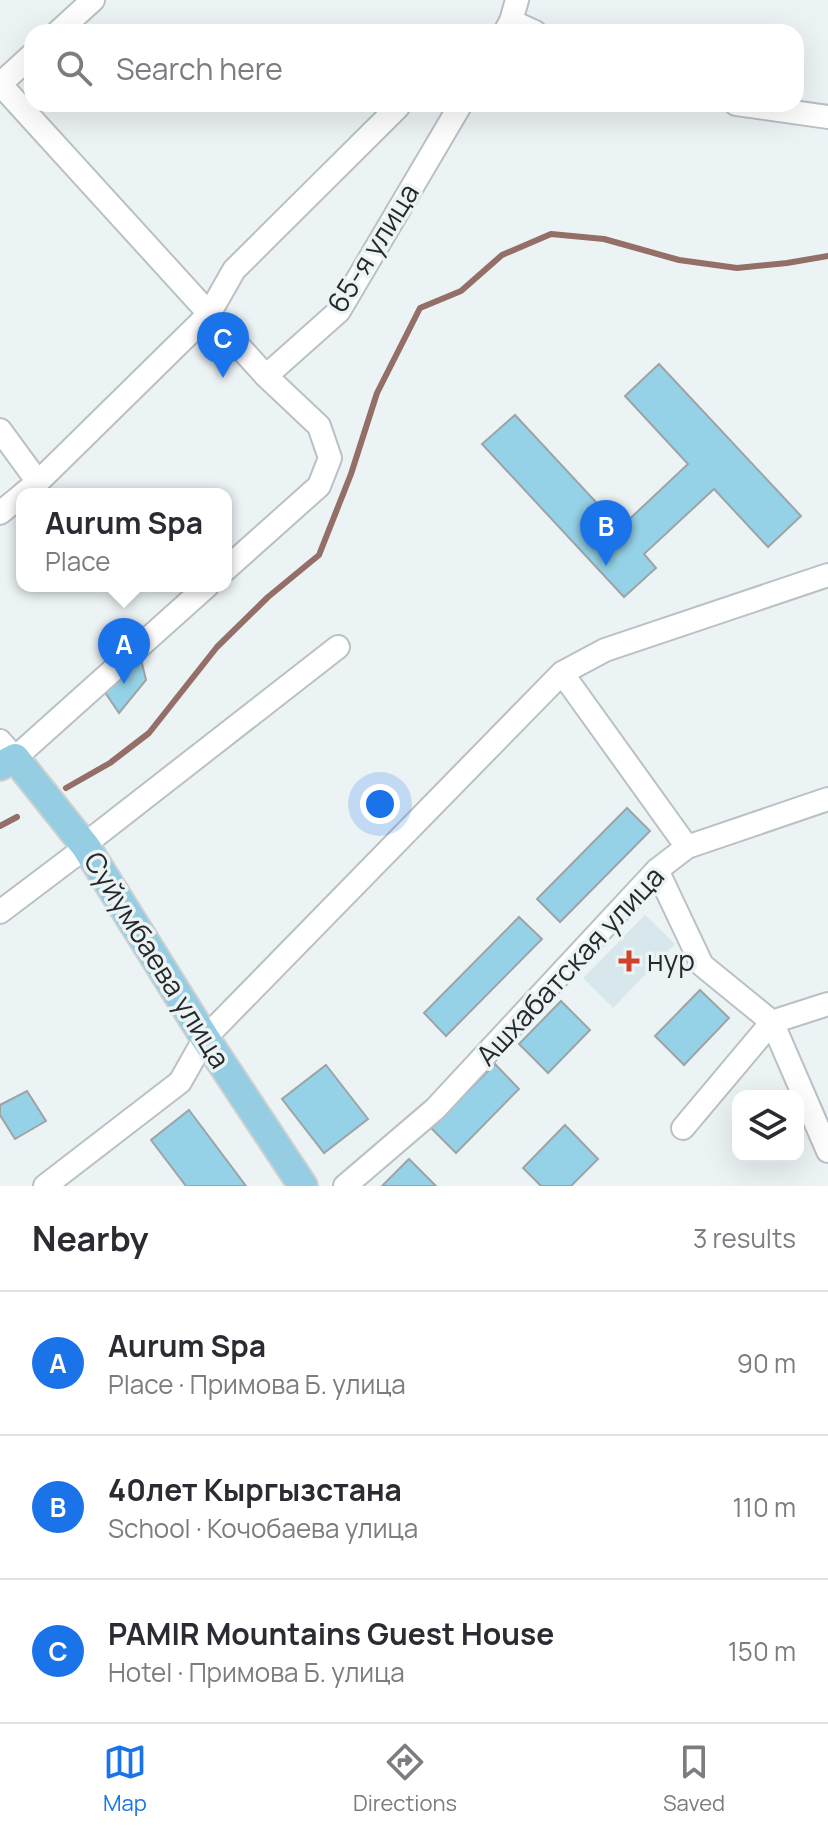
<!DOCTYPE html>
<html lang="en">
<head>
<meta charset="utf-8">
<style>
  body { margin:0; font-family:Manrope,sans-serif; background:#f2f2f3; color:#2b2b33 }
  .controls { position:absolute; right:24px; bottom:24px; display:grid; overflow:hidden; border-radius:16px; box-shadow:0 8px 32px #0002 }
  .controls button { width:72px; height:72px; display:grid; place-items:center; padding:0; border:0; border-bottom:2px solid #e1e1e2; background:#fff; color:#2b2b33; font:40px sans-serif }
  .you { position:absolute; left:380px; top:804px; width:28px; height:28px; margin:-20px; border:6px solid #fff; border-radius:50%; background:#1a73e8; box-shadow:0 0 0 12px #1a73e833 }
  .badge { display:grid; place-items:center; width:52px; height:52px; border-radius:50%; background:#1a73e8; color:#fff; font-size:26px; font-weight:700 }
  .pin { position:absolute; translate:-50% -66px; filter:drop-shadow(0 2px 4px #0008) }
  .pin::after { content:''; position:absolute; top:42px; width:28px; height:24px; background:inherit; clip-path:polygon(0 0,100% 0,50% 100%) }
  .popup { position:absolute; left:16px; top:488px; width:216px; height:104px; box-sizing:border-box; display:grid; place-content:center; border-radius:16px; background:#fff; filter:drop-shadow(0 2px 6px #0005); font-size:26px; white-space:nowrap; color:#7c7c81 }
  .popup b { font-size:30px; color:#2b2b33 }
  .popup::after { content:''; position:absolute; left:50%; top:100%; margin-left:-16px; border:16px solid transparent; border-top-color:#fff }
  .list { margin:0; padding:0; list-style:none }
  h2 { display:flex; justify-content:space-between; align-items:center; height:104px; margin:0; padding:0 32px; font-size:34px }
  h2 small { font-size:26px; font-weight:400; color:#7c7c81 }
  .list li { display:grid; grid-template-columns:52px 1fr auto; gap:24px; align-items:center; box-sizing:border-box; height:144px; padding:0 32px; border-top:2px solid #e1e1e2 }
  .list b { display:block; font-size:30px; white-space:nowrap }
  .list p { margin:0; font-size:26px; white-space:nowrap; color:#7c7c81 }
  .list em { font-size:26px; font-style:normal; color:#7c7c81 }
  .icon { flex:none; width:44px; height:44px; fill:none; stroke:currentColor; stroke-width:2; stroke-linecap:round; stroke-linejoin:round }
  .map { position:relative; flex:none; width:828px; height:1186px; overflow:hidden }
  .search { position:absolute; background:#fff; box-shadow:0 8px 32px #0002; left:24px; right:24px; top:24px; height:88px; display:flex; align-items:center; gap:20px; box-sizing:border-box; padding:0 28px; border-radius:24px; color:#7c7c81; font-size:30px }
  .sheet { height:536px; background:#fff }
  nav { display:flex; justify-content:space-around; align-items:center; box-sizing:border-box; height:112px; border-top:2px solid #e1e1e2; background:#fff; font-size:22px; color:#7c7c81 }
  nav a { display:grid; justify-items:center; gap:4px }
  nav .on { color:#1a73e8 }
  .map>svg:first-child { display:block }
</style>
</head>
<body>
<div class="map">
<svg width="828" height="1186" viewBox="0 0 828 1186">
  <rect width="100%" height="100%" fill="#ecf3f5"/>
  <path fill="#d7e7ec" d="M645,915L675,944L613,1008L583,978Z"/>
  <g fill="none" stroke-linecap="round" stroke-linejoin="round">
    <path stroke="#946f68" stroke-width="6" d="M66,788L110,763L149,733L217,647L268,597L319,555L351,474L377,393L420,308L461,291L502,255L551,234L604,239L679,260L737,268L787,263L828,256
      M0,826L17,817"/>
  </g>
  <path fill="#95d1e7" stroke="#9da4a6" stroke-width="2" d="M659,364L801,516L768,547L714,489L644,554L656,568L624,597L482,444L515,415L620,528L688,464L625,396Z
    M140,655L146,680L119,713L102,688Z
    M627,808L650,831L560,922L537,899Z
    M519,917L542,939L446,1036L424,1013Z
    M700,990L729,1018L684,1065L655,1036Z
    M561,1001L590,1030L548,1073L519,1044Z
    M495,1064L519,1089L456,1153L431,1128Z
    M326,1065L368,1119L324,1153L282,1099Z
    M27,1091L46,1121L15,1139L0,1115V1105Z
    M189,1110L246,1186H186L151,1140Z
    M565,1125L598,1159L571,1186H541L523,1168Z
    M409,1159L436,1186H382Z"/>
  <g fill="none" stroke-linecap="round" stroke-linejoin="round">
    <g stroke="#bac0c3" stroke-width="26">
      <path id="minor" d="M511,21L535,32
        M58,32L93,0
        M505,32L511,21L517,0
        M32,55L0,84L266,376L319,426L330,458L319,486L226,569
        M736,104L828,117
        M266,376L339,311L461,104
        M0,430L38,482
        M23,494L38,482L209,314L234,270L398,107
        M0,513L22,495
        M562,673L687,847
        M0,741L15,758L207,586
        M84,845L338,647
        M657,870L702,965L772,1022L828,1151
        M0,912L86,847
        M683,1128L772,1022L828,1004
        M45,1186L180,1082L205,1038L562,673L605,650L828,575
        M345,1186L435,1109L657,870L687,847L828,799"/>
    </g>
    <g stroke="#cfd0d0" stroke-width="32">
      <path id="major" d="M0,766L15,758L86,847L205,1038L303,1186"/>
    </g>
    <use href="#minor" stroke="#fff" stroke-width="22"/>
    <use href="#major" stroke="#95cee2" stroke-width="28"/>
  </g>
  <path fill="#ce432b" stroke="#ecf3f5" stroke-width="3" d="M625 949h8v8h8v8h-8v8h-8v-8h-8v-8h8z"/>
  <g text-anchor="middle" stroke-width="7" stroke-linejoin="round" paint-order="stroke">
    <g font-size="28" fill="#26292a" stroke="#ecf3f5">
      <text transform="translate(373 248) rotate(-58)" y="10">65-я улица</text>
      <text transform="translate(157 960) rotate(58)" y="10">Суйумбаева улица</text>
      <text transform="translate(570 966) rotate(-47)" y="10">Ашхабатская улица</text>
    </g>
    <g font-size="28" fill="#26292a" stroke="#ecf3f5" text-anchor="start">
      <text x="647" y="971">нур</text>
    </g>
  </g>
</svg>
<div class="controls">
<button><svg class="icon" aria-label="layers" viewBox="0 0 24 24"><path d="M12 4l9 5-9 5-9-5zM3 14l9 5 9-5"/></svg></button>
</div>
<div class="you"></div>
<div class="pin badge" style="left:124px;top:684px">A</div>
<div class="popup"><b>Aurum Spa</b>Place</div>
<div class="pin badge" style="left:606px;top:566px">B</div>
<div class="pin badge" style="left:223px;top:378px">C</div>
<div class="search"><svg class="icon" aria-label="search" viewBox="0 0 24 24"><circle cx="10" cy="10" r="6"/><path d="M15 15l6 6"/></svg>Search here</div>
</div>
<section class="sheet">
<h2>Nearby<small>3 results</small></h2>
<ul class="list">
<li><span class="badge">A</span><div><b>Aurum Spa</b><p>Place · Примова Б. улица</p></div><em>90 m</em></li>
<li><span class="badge">B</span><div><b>40лет Кыргызстана</b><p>School · Кочобаева улица</p></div><em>110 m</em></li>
<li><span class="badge">C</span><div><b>PAMIR Mountains Guest House</b><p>Hotel · Примова Б. улица</p></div><em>150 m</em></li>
</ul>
</section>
<nav>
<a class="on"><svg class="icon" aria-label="map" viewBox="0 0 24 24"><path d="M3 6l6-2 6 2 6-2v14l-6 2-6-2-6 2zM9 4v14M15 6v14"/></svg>Map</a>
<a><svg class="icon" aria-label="directions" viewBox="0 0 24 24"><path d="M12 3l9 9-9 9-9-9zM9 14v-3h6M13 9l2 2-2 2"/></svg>Directions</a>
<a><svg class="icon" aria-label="saved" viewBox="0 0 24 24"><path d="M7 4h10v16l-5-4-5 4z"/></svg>Saved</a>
</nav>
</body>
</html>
